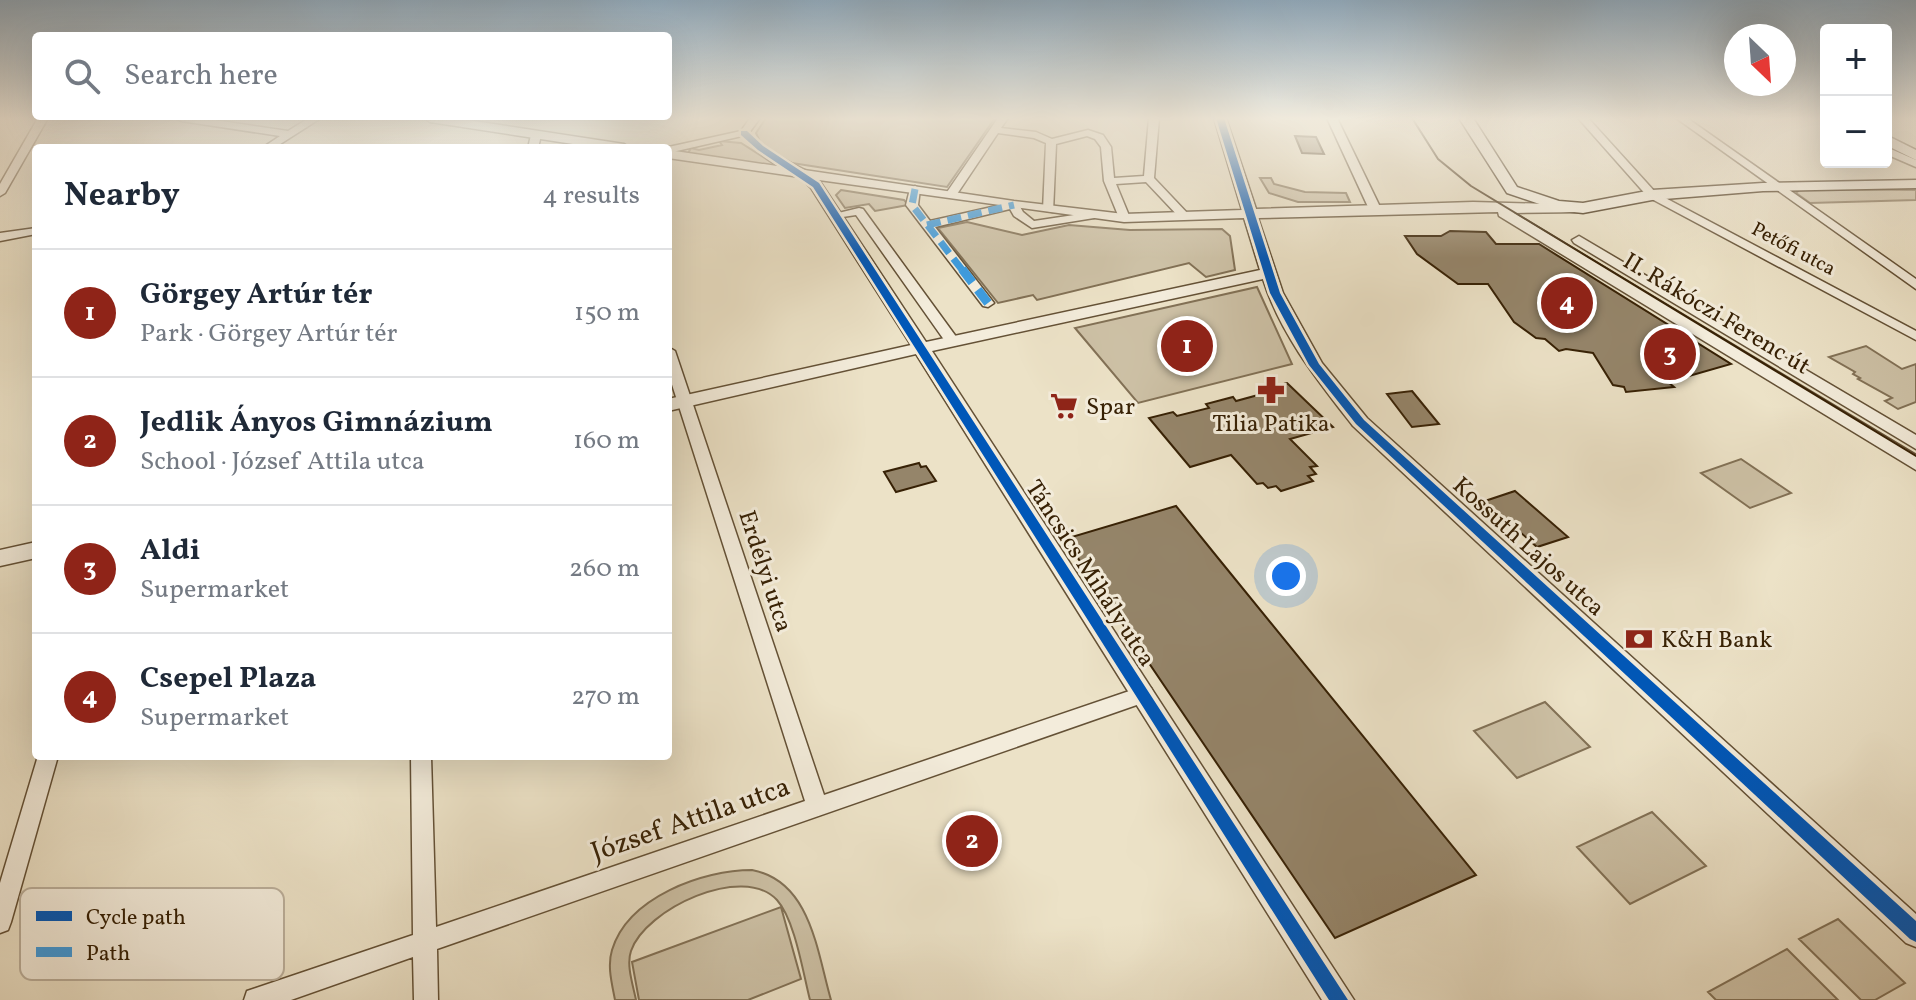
<!DOCTYPE html>
<html lang="en">
<head>
<meta charset="utf-8">
<style>
  body { margin:0; font-family:Vollkorn,serif; background:#f6f6f7; color:#1f2937 }
  .controls { position:absolute; right:24px; top:24px; display:grid; overflow:hidden; border-radius:8px; box-shadow:0 8px 32px #0002 }
  .controls button { width:72px; height:72px; display:grid; place-items:center; padding:0; border:0; border-bottom:2px solid #e0e1e3; background:#fff; color:#1f2937; font:40px sans-serif }
  .compass { position:absolute; left:1724px; top:24px; width:72px; height:72px; border-radius:50%; background:#fff; box-shadow:0 8px 32px #0002; rotate:155deg }
  .you { position:absolute; left:1286px; top:576px; width:28px; height:28px; margin:-20px; border:6px solid #fff; border-radius:50%; background:#1a73e8; box-shadow:0 0 0 12px #1a73e833 }
  .badge { display:grid; place-items:center; width:52px; height:52px; border-radius:50%; background:#8f2418; color:#fff; font-size:26px; font-weight:700 }
  .pin { position:absolute; translate:-50% -50%; border:4px solid #fff; box-shadow:0 2px 8px #0006 }
  .list { margin:0; padding:0; list-style:none }
  h2 { display:flex; justify-content:space-between; align-items:center; height:104px; margin:0; padding:0 32px; font-size:34px }
  h2 small { font-size:26px; font-weight:400; color:#747a83 }
  .list li { display:grid; grid-template-columns:52px 1fr auto; gap:24px; align-items:center; box-sizing:border-box; height:128px; padding:0 32px; border-top:2px solid #e0e1e3 }
  .list b { display:block; font-size:30px; white-space:nowrap }
  .list p { margin:0; font-size:26px; white-space:nowrap; color:#747a83 }
  .list em { font-size:26px; font-style:normal; color:#747a83 }
  .icon { flex:none; width:44px; height:44px; fill:none; stroke:currentColor; stroke-width:2; stroke-linecap:round; stroke-linejoin:round }
  .map { position:relative; flex:none; width:1916px; height:1000px; overflow:hidden }
  .search { position:absolute; background:#fff; box-shadow:0 8px 32px #0002; left:32px; top:32px; width:640px; height:88px; display:flex; align-items:center; gap:20px; box-sizing:border-box; padding:0 28px; border-radius:8px; color:#747a83; font-size:30px }
  .panel { position:absolute; background:#fff; box-shadow:0 8px 32px #0002; left:32px; top:144px; width:640px; height:616px; border-radius:8px }
  .map>svg:first-child { display:block }
</style>
</head>
<body>
<div class="map">
<svg width="1916" height="1000" viewBox="0 0 1916 1000">
  <rect width="100%" height="100%" fill="#ece2c7"/>
  <filter id="stains"><feTurbulence type="fractalNoise" baseFrequency=".0025" numOctaves="4"/><feColorMatrix values="0 0 0 0 .2 0 0 0 0 .09 0 0 0 0 .02 0 0 0 .5 -.17"/></filter>
  <radialGradient id="worn" r=".72"><stop offset=".6" stop-color="#630" stop-opacity="0"/><stop offset="1" stop-color="#630" stop-opacity=".3"/></radialGradient>
  <path fill="#cdc1a6" stroke="#827156" stroke-width="2" d="M766,118H995L947,187L792,163L761,144L756,133Z
    M719,141L741,143L779,167L687,155L691,148L699,150L722,145Z
    M1260,178H1271L1274,184L1305,192L1346,193L1350,202H1298L1269,193Z
    M1800,189L1916,190V200L1810,203L1796,193Z
    M841,190L904,200L908,205L875,211L869,204L845,208L836,195Z
    M967,222L1022,235L1069,225L1130,230L1222,229L1230,236L1235,270L1206,277L1189,263L1037,300L1033,295L998,303L938,228Z
    M1257,287L1292,364L1138,403L1075,328Z
    M1866,346L1902,369L1916,364V402L1898,409L1885,401L1892,398L1858,379L1860,378L1853,374L1855,372L1829,357Z
    M1741,459L1791,493L1750,508L1701,473Z
    M1545,702L1590,747L1517,778L1474,731Z
    M1652,812L1706,866L1630,904L1577,847Z
    M752,870C811,881 817,952 831,1000H810C803,973 795,920 777,900C743,863 645,909 631,951C626,965 633,985 636,1000H615C612,984 607,966 612,950C628,897 703,870 752,870Z
    M781,907L801,979L748,1000H639L632,962Z
    M1838,919L1905,983L1875,1000H1861L1799,939Z
    M1787,949L1838,1000H1716L1708,992Z"/>
  <path fill="#95856a" stroke="#372105" stroke-width="2" d="M1295,136L1316,137L1324,154L1302,153Z
    M1450,231L1486,232L1496,244H1539L1731,364L1668,382L1674,387L1626,392L1624,387L1613,385L1593,353L1566,349L1559,351L1545,339L1536,338L1514,322L1488,284H1458L1417,254L1405,236H1441Z
    M1287,383L1333,427L1290,439L1317,466L1310,467L1316,474L1308,476L1313,481L1281,491L1276,486L1268,488L1263,483L1257,484L1231,455L1190,467L1149,418L1173,412L1177,416L1209,408L1206,404L1233,397L1236,401L1269,392L1265,389Z
    M1412,391L1439,424L1412,427L1387,394Z
    M919,463L921,467L926,466L936,481L896,492L884,472Z
    M1515,491L1568,537L1537,547L1485,501Z
    M1176,506L1218,558L1476,875L1335,938L1065,539Z"/>
  <g fill="none" stroke-linecap="round" stroke-linejoin="round">
    <g stroke="#645136" stroke-width="3">
      <path id="minor" d="M38,118H48L5,193L0,196V184Z
        M176,118H201L288,131L309,118H321L274,148H262L280,136L181,121Z
        M750,118H760L749,133L771,153L807,171V175C783,176 758,152 742,136L668,153V148H664L741,131Z
        M998,118H1008L1001,128L1036,132L1052,139L1088,130L1103,135L1111,147L1114,178L1144,176L1149,118H1159L1154,178L1190,216L1180,218L1146,182L1116,184L1130,218L1120,220L1104,181L1101,147L1095,139L1087,136L1056,144L1053,212L1043,210L1046,143L1034,138L998,133L955,197H947L945,195Z
        M1327,118H1337L1381,209L1379,211L1369,209Z
        M1578,118H1588L1656,193L1916,331V340L1648,197Z
        M1676,118H1687L1916,279V289Z
        M536,132L541,135L538,148H528L531,135Z
        M588,140L592,141V145L554,148Z
        M1886,147L1916,160V167L1886,154Z
        M915,186L920,189L918,205L930,221L1014,202L1018,203L1023,212L1034,221L1094,212L1100,215L1094,218L1032,228L1014,216L1010,209L935,227L994,303L988,307L983,306L906,205L910,189Z
        M859,208L863,209L957,338V344H947L856,215L836,218L830,215Z
        M36,228V234L0,241V233Z
        M668,347L675,351L824,795L1144,686L1151,688L1154,694L1151,700L437,949L438,1000H414L413,957L291,1000H244L247,991L256,988L413,935L411,756H431L436,927L805,801L668,372Z
        M38,756H58L11,922L8,930L0,933V883Z"/>
    </g>
    <g stroke="#645136" stroke-width="3">
      <path id="tertiary" d="M424,118H454L624,144L630,148H599L430,122Z
        M1214,118H1226L1256,209L1473,202L1588,205L1590,208L1583,212L1514,213L1916,455V470L1499,216L1498,212L1258,218L1283,293L1322,363L1367,418L1916,914V947L1906,943L1353,426C1318,381 1280,334 1263,279L932,351L1354,1000H1322L916,354L668,411V399L911,345L811,188L800,177L668,158V150L1014,201L1124,214L1242,210ZM819,180L1124,222L1244,218L1260,270L926,342Z
        M1579,236L1916,435V449L1574,243L1572,240Z
        M36,542V558L0,566V550Z"/>
    </g>
    <g stroke="#372105" stroke-width="3">
      <path id="secondary" d="M1459,118H1473L1517,187L1559,201L1583,203L1652,190L1763,183L1916,180V188L1763,191L1652,200L1583,213L1557,210L1507,193Z
        M1886,135L1916,150V160L1886,145Z"/>
    </g>
    <use href="#minor" fill="#f3ecdb" fill-rule="evenodd"/>
    <use href="#tertiary" fill="#f3ecdb" fill-rule="evenodd"/>
    <use href="#secondary" fill="#f3ecdb" fill-rule="evenodd"/>
    <path stroke="#372105" stroke-width="2" d="M1412,118L1438,159L1471,186L1916,456"/>
    <path stroke="#3e9bdd" stroke-width="7" stroke-dasharray="14 7" stroke-linecap="butt" d="M915,189L912,205L963,271
      M927,225L1014,205"/>
    <path stroke="#3e9bdd" stroke-width="9" stroke-dasharray="17 9" stroke-linecap="butt" d="M962,269L988,303"/>
    <g stroke="#f3ecdb" stroke-width="5">
      <path id="cycleway" d="M1216,118H1224L1280,293L1319,364L1364,420L1916,921V942L1910,939L1356,424L1309,365L1270,293Z
        M741,131H747L763,146L819,183L1348,1000H1329L813,187L758,150L741,135Z"/>
    </g>
    <use href="#cycleway" fill="#0057b8" fill-rule="evenodd"/>
  </g>
  <linearGradient id="sky" x2="0" y2="1"><stop stop-color="#91acc0"/><stop offset="0.46" stop-color="#f6f2e6"/><stop offset="1" stop-color="#f6f2e6" stop-opacity="0"/></linearGradient>
  <rect width="1916" height="258" fill="url(#sky)"/>
  <defs>
    <g id="pharmacy-bare" transform="scale(2.16)"><path d="M-2-6h4v4h4v4h-4v4h-4v-4h-4v-4h4Z" fill="#8f2418" stroke="#f3ecdb" stroke-width="2.5" paint-order="stroke"/></g>
    <g id="supermarket-bare" transform="scale(2.16)"><path d="M-6-5.5h2.5l.6 2H6L4.5 2H-2.5L-4.4-4H-6ZM-1.5 3.2a1.3 1.3 0 1 0 .1 0ZM3 3.2a1.3 1.3 0 1 0 .1 0Z" fill="#8f2418" stroke="#f3ecdb" stroke-width="2.5" paint-order="stroke"/></g>
    <g id="bank-bare" transform="scale(2.16)"><path d="M-6-4H6V4H-6ZM0-2.3a2.3 2.3 0 1 0 0 4.6a2.3 2.3 0 1 0 0-4.6Z" fill="#8f2418" stroke="#f3ecdb" stroke-width="2.5" paint-order="stroke"/></g>
  </defs>
  <g fill-rule="evenodd">
    <use href="#pharmacy-bare" x="1271" y="390"/>
    <use href="#supermarket-bare" x="1064" y="406"/>
    <use href="#bank-bare" x="1639" y="639"/>
  </g>
  <g text-anchor="middle" stroke-width="6" stroke-linejoin="round" paint-order="stroke">
    <g font-size="20" fill="#372105" stroke="#f3ecdb">
      <text transform="translate(1794 248) rotate(28)" y="7">Petőfi utca</text>
    </g>
    <g font-size="24" fill="#372105" stroke="#f3ecdb">
      <text transform="translate(1717 313) rotate(31)" y="8">II. Rákóczi Ferenc út</text>
      <text transform="translate(1529 546) rotate(42)" y="8">Kossuth Lajos utca</text>
      <text transform="translate(766 571) rotate(72)" y="8">Erdélyi utca</text>
      <text transform="translate(1091 573) rotate(57)" y="8">Táncsics Mihály utca</text>
    </g>
    <g font-size="24" fill="#372105" stroke="#f3ecdb" text-anchor="start">
      <text x="1086" y="414">Spar</text>
      <text x="1271" y="431" text-anchor="middle">Tilia Patika</text>
      <text x="1661" y="647">K&amp;H Bank</text>
    </g>
    <g font-size="28" fill="#372105" stroke="#f3ecdb">
      <text transform="translate(690 818) rotate(-19)" y="10">József Attila utca</text>
    </g>
  </g>
  <rect x="20" y="888" width="264" height="92" rx="12" fill="#f3ecdb" stroke="#bbaf9b" stroke-width="2"/>
  <rect x="36" y="911" width="36" height="10" fill="#0057b8"/>
  <rect x="36" y="947" width="36" height="10" fill="#3e9bdd"/>
  <g font-size="22" fill="#372105">
    <text x="86" y="924">Cycle path</text>
    <text x="86" y="960">Path</text>
  </g>
  <rect width="100%" height="100%" filter="url(#stains)"/>
  <rect width="100%" height="100%" fill="url(#worn)"/>
</svg>
<div class="controls">
<button>+</button>
<button>−</button>
</div>
<svg class="compass" viewBox="-18 -18 36 36"><path d="M0-13l5 13h-10z" fill="#e53935"/><path d="M0 13l5-13h-10z" fill="#747a83"/></svg>
<div class="you"></div>
<div class="pin badge" style="left:1187px;top:346px">1</div>
<div class="pin badge" style="left:972px;top:841px">2</div>
<div class="pin badge" style="left:1670px;top:354px">3</div>
<div class="pin badge" style="left:1567px;top:303px">4</div>
<div class="search"><svg class="icon" aria-label="search" viewBox="0 0 24 24"><circle cx="10" cy="10" r="6"/><path d="M15 15l6 6"/></svg>Search here</div>
<section class="panel">
<h2>Nearby<small>4 results</small></h2>
<ul class="list">
<li><span class="badge">1</span><div><b>Görgey Artúr tér</b><p>Park · Görgey Artúr tér</p></div><em>150 m</em></li>
<li><span class="badge">2</span><div><b>Jedlik Ányos Gimnázium</b><p>School · József Attila utca</p></div><em>160 m</em></li>
<li><span class="badge">3</span><div><b>Aldi</b><p>Supermarket</p></div><em>260 m</em></li>
<li><span class="badge">4</span><div><b>Csepel Plaza</b><p>Supermarket</p></div><em>270 m</em></li>
</ul>
</section>
</div>
</body>
</html>
